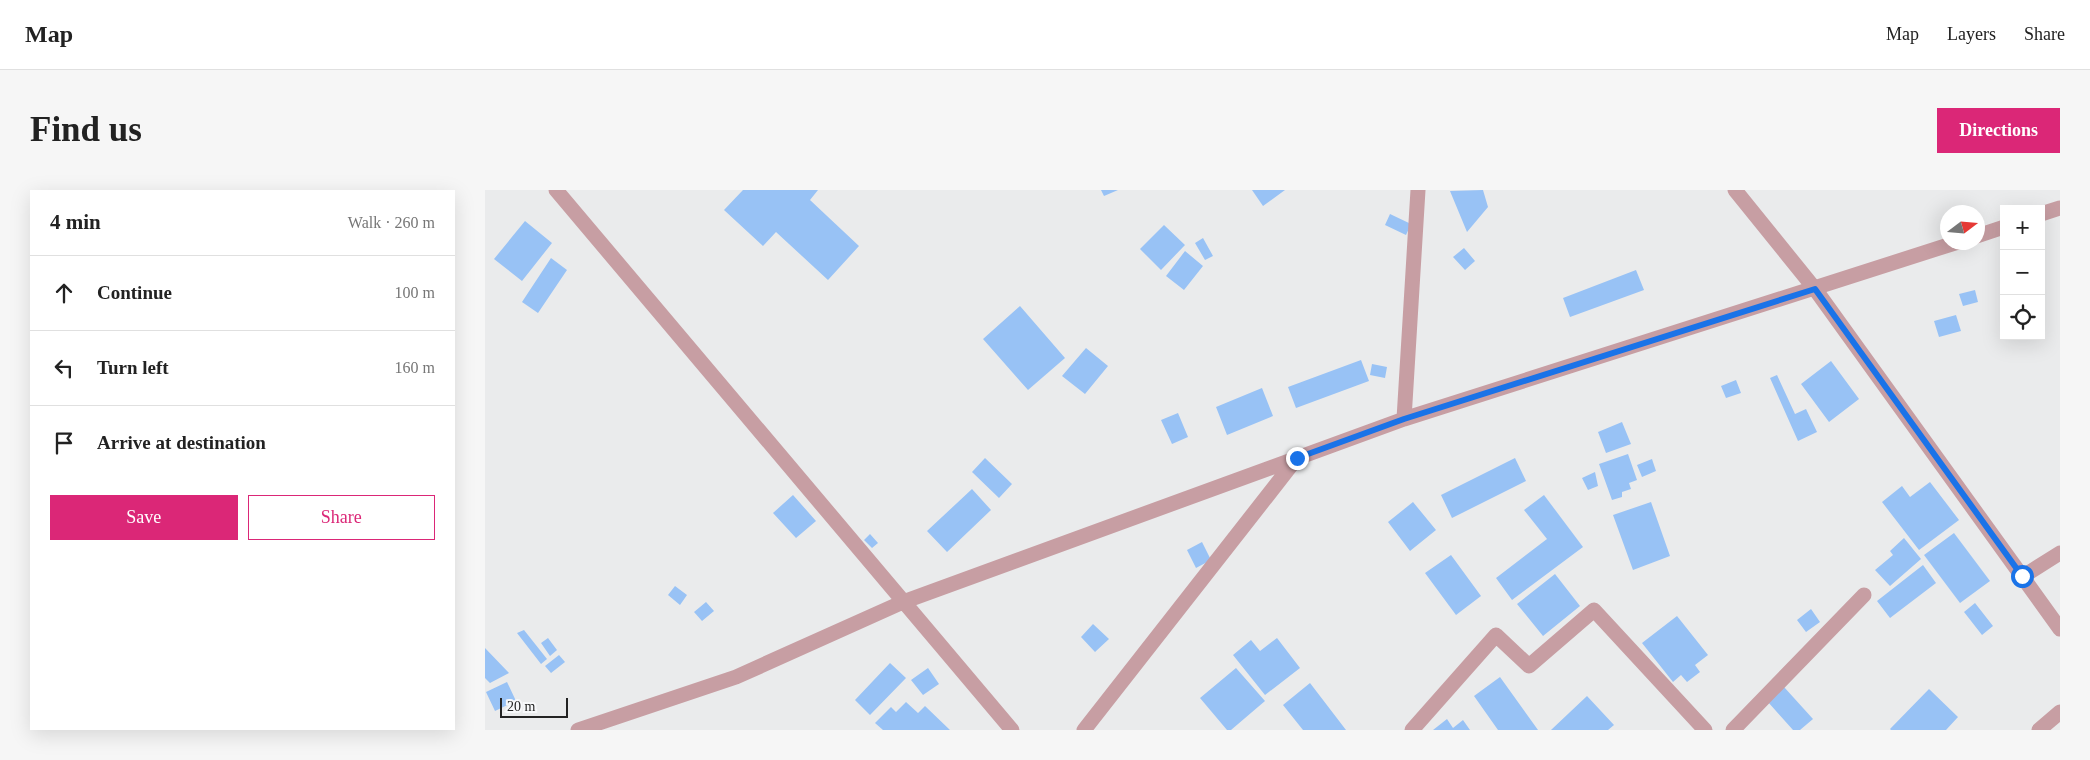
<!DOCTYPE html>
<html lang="en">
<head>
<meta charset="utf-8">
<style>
  body { margin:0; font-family:"Times New Roman",serif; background:#f6f6f6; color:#222 }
  .controls { position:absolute; right:15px; top:15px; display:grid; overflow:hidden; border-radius:0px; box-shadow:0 5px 20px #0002 }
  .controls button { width:45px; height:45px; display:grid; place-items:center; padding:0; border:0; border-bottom:1px solid #e0e0e0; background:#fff; color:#222; font:25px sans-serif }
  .compass { position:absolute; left:1455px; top:15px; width:45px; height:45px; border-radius:50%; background:#fff; box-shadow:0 5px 20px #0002; rotate:74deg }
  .scale { position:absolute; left:15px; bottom:12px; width:68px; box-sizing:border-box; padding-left:5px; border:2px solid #232323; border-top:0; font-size:14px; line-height:18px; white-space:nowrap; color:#232323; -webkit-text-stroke:4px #f7f8fa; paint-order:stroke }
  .stop { position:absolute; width:15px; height:15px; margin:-11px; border:4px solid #1a73e8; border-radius:50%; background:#fff }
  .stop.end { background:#1a73e8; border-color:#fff; box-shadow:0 1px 5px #0008 }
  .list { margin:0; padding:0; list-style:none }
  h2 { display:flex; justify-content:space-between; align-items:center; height:65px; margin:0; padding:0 20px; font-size:21px }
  h2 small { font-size:16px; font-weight:400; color:#767676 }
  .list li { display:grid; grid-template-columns:32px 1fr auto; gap:15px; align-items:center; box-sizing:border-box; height:75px; padding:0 20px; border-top:1px solid #e0e0e0 }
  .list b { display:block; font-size:19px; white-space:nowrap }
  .list em { font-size:16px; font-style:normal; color:#767676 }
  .actions { display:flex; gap:10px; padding:15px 20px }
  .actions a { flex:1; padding:11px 0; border:1px solid #db2777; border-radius:0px; text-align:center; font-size:18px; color:#db2777 }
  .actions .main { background:#db2777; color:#fff }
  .icon { flex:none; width:28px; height:28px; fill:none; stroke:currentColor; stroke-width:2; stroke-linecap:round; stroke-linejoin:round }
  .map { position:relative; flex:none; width:1575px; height:540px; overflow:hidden; border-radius:0px }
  header { display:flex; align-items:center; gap:30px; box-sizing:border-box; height:70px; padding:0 25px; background:#fff; border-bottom:1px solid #e0e0e0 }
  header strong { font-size:24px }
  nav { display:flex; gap:28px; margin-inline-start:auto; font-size:18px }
  .intro { display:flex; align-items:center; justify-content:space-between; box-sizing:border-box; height:120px; padding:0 30px }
  h1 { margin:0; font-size:35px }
  .button { padding:12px 22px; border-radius:0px; background:#db2777; color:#fff; font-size:18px; font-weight:700 }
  main { display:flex; gap:30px; padding:0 30px }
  aside { flex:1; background:#fff; border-radius:0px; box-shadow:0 5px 20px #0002 }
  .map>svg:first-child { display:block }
</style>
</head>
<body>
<header>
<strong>Map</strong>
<nav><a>Map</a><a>Layers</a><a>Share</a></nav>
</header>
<div class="intro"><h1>Find us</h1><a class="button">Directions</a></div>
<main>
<aside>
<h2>4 min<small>Walk · 260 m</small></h2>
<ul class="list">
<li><svg class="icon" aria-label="ahead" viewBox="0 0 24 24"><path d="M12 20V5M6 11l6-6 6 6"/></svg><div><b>Continue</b></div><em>100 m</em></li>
<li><svg class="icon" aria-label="left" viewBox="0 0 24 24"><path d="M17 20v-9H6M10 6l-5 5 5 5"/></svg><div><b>Turn left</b></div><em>160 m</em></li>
<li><svg class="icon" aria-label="arrive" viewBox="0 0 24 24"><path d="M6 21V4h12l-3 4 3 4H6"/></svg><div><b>Arrive at destination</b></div></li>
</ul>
<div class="actions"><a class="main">Save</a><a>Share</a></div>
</aside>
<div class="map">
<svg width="1575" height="540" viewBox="0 0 1575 540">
  <rect width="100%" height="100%" fill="#eaebec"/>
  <path fill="#98c2f5" d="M258,0H333L325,10L374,56L343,90L291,42L278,56L239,20Z
    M616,0H633L619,6Z
    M767,0H800L778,16Z
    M998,0L1003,17L982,42L965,1Z
    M905,24L926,34L921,45L900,35Z
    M40,31L67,53L37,91L9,69Z
    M679,35L700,55L676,80L655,59Z
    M718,48L728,66L720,70L710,53Z
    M979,58L990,71L980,80L968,67Z
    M700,61L718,76L699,100L681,86Z
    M66,68L82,80L53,123L37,112Z
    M1151,80L1159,100L1085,127L1078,108Z
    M1490,100L1493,112L1478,116L1474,104Z
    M535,116L580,168L543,200L498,149Z
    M1471,125L1476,141L1454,147L1449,131Z
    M601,158L623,176L600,204L577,186Z
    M876,170L884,191L811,218L803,197Z
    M1346,171L1374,209L1344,232L1316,194Z
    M887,174L902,177L900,188L885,185Z
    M1292,185L1310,224L1321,219L1332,242L1313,251L1285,188Z
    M1251,190L1256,203L1241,208L1236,196Z
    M777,198L788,226L742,245L731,217Z
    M693,223L703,247L687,254L676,230Z
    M1137,232L1146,254L1121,263L1113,242Z
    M1143,264L1152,290L1144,293L1146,299L1137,302V307L1127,310L1114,274Z
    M500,268L527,294L514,308L487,282Z
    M1030,268L1041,291L967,328L956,305Z
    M1167,269L1171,281L1157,287L1152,275Z
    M1110,282L1113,296L1103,300L1097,288Z
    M1445,292L1474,330L1434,360L1397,312L1417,296L1425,307Z
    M487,299L506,320L462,362L442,341Z
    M308,305L331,331L311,348L288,323Z
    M1059,305L1098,357L1027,410L1011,388L1062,349L1039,320Z
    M928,312L951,340L925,361L903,332Z
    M1166,312L1185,366L1148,380L1128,325Z
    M1469,343L1505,391L1475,413L1439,365Z
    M385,344L393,353L387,358L379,350Z
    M1419,348L1436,369L1405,396L1390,380L1408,365L1405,361Z
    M717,352L726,370L711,378L702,360Z
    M966,365L996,406L971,425L940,383Z
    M1438,375L1451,393L1405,428L1392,411Z
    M1070,384L1095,416L1058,446L1032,414Z
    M190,396L202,405L195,415L183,405Z
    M221,412L229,421L217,431L209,422Z
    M1490,413L1508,436L1497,445L1479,422Z
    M1326,419L1335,432L1321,442L1312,430Z
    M1192,426L1223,465L1210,475L1215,482L1202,492L1196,485L1188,492L1157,453Z
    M608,434L624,449L610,462L596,447Z
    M39,440L62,469L56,474L32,443Z
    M63,448L72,460L65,466L56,453Z
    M792,448L815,478L780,505L748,465L766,450L775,461Z
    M0,458L24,483L5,493L0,488Z
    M74,465L80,472L66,483L60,476Z
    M405,473L421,488L385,525L370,510Z
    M443,478L454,494L438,505L426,490Z
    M751,478L780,511L746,540H742L715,508Z
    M1015,487L1053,540H1013L989,506Z
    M22,492L31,511L10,521L1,502Z
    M825,493L861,540H818L798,515Z
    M1299,497L1328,529L1315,540H1308L1283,512Z
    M1444,499L1473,527L1461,540H1406L1405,539Z
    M1102,506L1129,535L1123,540H1066Z
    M421,512L433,523L440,516L465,540H398L390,533L406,517L411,522Z
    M962,529L968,538L978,530L985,540H948Z"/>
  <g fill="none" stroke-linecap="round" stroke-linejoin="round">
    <path stroke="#c79ea3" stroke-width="15" d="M71,0L527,540
      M1250,0L1330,99L1575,439
      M1556,24L1575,18
      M1492,46L1519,37
      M919,229L933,0
      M1537,387L1575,363
      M93,540L251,487L418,412L919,229L1473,52
      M599,540L812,268
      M927,540L1011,445L1044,476L1109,420L1220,540
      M1248,540L1379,405
      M1554,540L1575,522"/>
  </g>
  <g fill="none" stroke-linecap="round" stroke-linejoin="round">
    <path stroke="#1a73e8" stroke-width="6" d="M812,268L919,229L1330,99L1537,386"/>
  </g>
</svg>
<div class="controls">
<button>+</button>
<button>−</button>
<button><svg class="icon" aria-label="locate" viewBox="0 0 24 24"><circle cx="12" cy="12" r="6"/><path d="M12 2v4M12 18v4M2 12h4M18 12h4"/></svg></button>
</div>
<svg class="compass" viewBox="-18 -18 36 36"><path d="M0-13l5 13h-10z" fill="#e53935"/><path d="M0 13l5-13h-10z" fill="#767676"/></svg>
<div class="scale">20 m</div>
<div class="stop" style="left:1537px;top:386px"></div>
<div class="stop end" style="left:812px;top:268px"></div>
</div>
</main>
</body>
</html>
